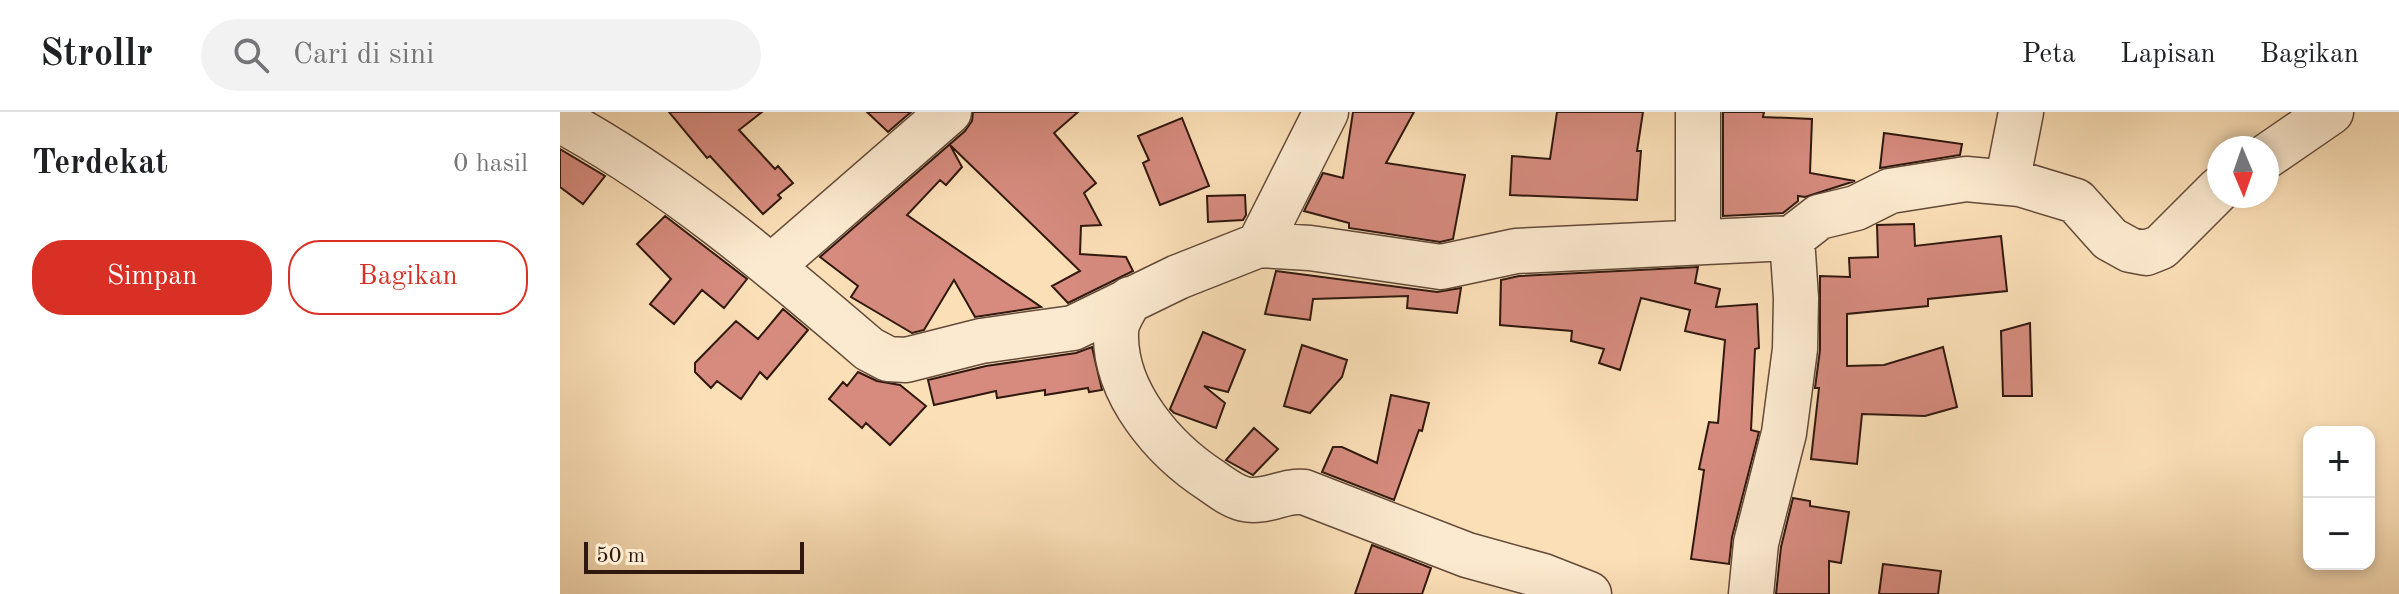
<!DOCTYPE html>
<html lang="id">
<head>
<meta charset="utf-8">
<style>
  body { margin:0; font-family:"Old Standard TT",serif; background:#f2f2f2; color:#202124 }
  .controls { position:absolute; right:24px; bottom:24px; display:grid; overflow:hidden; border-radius:16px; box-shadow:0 4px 12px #0003 }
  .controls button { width:72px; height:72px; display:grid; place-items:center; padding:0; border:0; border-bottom:2px solid #e0e0e0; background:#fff; color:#202124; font:40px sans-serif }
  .compass { position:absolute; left:1647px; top:24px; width:72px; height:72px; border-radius:50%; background:#fff; box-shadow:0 4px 12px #0003; rotate:178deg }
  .scale { position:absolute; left:24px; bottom:20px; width:220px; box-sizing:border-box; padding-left:8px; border:4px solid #30180f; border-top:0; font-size:22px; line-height:28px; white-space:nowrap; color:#30180f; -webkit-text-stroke:6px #fcead0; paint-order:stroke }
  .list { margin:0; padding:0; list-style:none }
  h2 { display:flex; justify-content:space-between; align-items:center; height:104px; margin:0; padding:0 32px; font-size:34px }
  h2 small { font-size:26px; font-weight:400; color:#757577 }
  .actions { display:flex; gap:16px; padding:24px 32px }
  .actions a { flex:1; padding:18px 0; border:2px solid #d93025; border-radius:32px; text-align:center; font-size:28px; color:#d93025 }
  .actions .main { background:#d93025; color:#fff }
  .icon { flex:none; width:44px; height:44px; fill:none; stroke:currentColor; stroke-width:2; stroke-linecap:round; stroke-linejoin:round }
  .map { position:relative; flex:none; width:1839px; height:482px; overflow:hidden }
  header { display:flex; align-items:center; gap:48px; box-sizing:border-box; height:112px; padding:0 40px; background:#fff; border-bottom:2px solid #e0e0e0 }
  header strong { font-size:38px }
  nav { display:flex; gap:44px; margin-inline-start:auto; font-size:28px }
  .search { width:560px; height:72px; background:#f2f2f2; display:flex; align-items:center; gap:20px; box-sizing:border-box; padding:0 28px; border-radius:44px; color:#757577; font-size:30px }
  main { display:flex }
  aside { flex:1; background:#fff }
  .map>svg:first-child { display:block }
</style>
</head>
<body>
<header>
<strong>Strollr</strong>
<div class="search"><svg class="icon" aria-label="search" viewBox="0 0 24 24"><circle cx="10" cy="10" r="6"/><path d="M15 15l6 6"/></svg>Cari di sini</div>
<nav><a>Peta</a><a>Lapisan</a><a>Bagikan</a></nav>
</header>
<main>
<aside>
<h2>Terdekat<small>0 hasil</small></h2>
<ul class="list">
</ul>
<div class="actions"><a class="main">Simpan</a><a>Bagikan</a></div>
</aside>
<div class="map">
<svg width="1839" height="482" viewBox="0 0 1839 482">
  <rect width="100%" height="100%" fill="#fbdfb7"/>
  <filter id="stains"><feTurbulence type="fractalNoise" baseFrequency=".0025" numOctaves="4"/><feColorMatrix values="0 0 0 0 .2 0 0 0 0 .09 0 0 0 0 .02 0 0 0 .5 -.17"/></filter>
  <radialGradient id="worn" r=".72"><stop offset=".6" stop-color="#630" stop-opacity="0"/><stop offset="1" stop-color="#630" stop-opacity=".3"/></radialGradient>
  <path fill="#d68b7e" stroke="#30180f" stroke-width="2" d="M109,0H202L179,18L215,57L218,54L233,71L218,83L221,86L203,102L150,44L147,46Z
    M307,0H351L328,20Z
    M413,0H518L494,21L536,71L524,81L541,113L521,114L520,142L566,145L573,159L508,191L492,174L520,159L390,33L402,55L386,73L380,68L347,103L481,195L415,205L394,168L364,218L352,221L291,185L298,174L260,145L405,19L412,9Z
    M793,0H854L826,51L905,63L893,127L880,130L789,116V111L744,99L763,61L783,66Z
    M997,0H1083L1077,39H1081L1077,88L950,83L952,44L990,47Z
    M1163,0H1204L1203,5L1252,7L1250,61L1295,69L1245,85L1238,84V89L1223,101L1163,104Z
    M622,6L649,74L600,93L583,51L589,48L578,24Z
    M1324,21L1402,32L1400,43L1320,56Z
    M0,37L45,64L23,92L0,75Z
    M685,83L686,103L683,108L648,110L647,84Z
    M105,104L187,167L164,196L142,178L114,212L90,192L111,167L77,132Z
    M1354,112L1355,134L1441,124L1447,179L1368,187V194L1287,202V254L1324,253L1383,235L1397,295L1365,304L1302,302L1297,352L1251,347L1259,276H1255L1260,238V164L1290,165L1289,146L1318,145L1317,113Z
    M1138,155L1135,171L1160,177L1156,195L1197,192L1199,236L1195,237L1191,318L1199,320L1172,425L1169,452L1131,447L1144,358L1139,357L1149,310L1158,311L1165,228L1125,219L1130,198L1081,186L1060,258L1039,251L1044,237L1011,229L1012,219L940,213L941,168L959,164Z
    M716,159L877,180L901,176L897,201L847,196L848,184L753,187L750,208L705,202Z
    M223,197L248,218L207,267L200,260L181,287L157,269L151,276L135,260V251L176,209L198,227Z
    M1470,211L1472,284H1443L1441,219Z
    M643,220L685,238L668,280L644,274L665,291L656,316L614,301L610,297Z
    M742,233L787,248L782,265L750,301L724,294Z
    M532,235L542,278L529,280L528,276L485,283V278L437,286L436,279L374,293L368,268L426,254L516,241Z
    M298,260L317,269L340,273L366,294L330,333L306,311L302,316L269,287L283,270L287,274Z
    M831,283L869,291L862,319L859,318L834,388L762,360L773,335H782L817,351Z
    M694,316L718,337L693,363L666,348Z
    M1233,386L1250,389V394L1289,400L1281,451L1269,449V482H1216L1221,435Z
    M812,433L871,456L862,482H795Z
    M1323,452L1381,459L1378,482H1319Z"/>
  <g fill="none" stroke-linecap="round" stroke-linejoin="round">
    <g stroke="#634a39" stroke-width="47">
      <path id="minor" d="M1138,0V128
        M0,8C114,70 211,153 309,237L328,247L346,248L421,229L513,216L618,165L699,133L750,136L881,155L956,139L1232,126L1259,105L1296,96L1330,79L1406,67L1460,72L1516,89L1550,127L1570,138L1586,141L1601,135L1659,77
        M1707,44L1771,0
        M1447,71L1461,0
        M699,133L766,0
        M212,154L389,0
        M570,187C565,197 556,209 556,220C554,281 604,338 652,369C662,376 672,384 684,387C704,392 724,378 744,380L907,443L983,464L1029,482
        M1191,482L1196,431L1224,321L1235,237L1236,186L1232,126"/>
    </g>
    <use href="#minor" stroke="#fcead0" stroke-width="44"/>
  </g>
  <rect width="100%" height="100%" filter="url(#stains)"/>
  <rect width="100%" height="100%" fill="url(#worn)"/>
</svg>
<div class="controls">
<button>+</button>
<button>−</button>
</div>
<svg class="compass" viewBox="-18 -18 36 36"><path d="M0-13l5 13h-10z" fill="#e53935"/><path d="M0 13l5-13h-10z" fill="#757577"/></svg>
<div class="scale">50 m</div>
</div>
</main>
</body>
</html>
